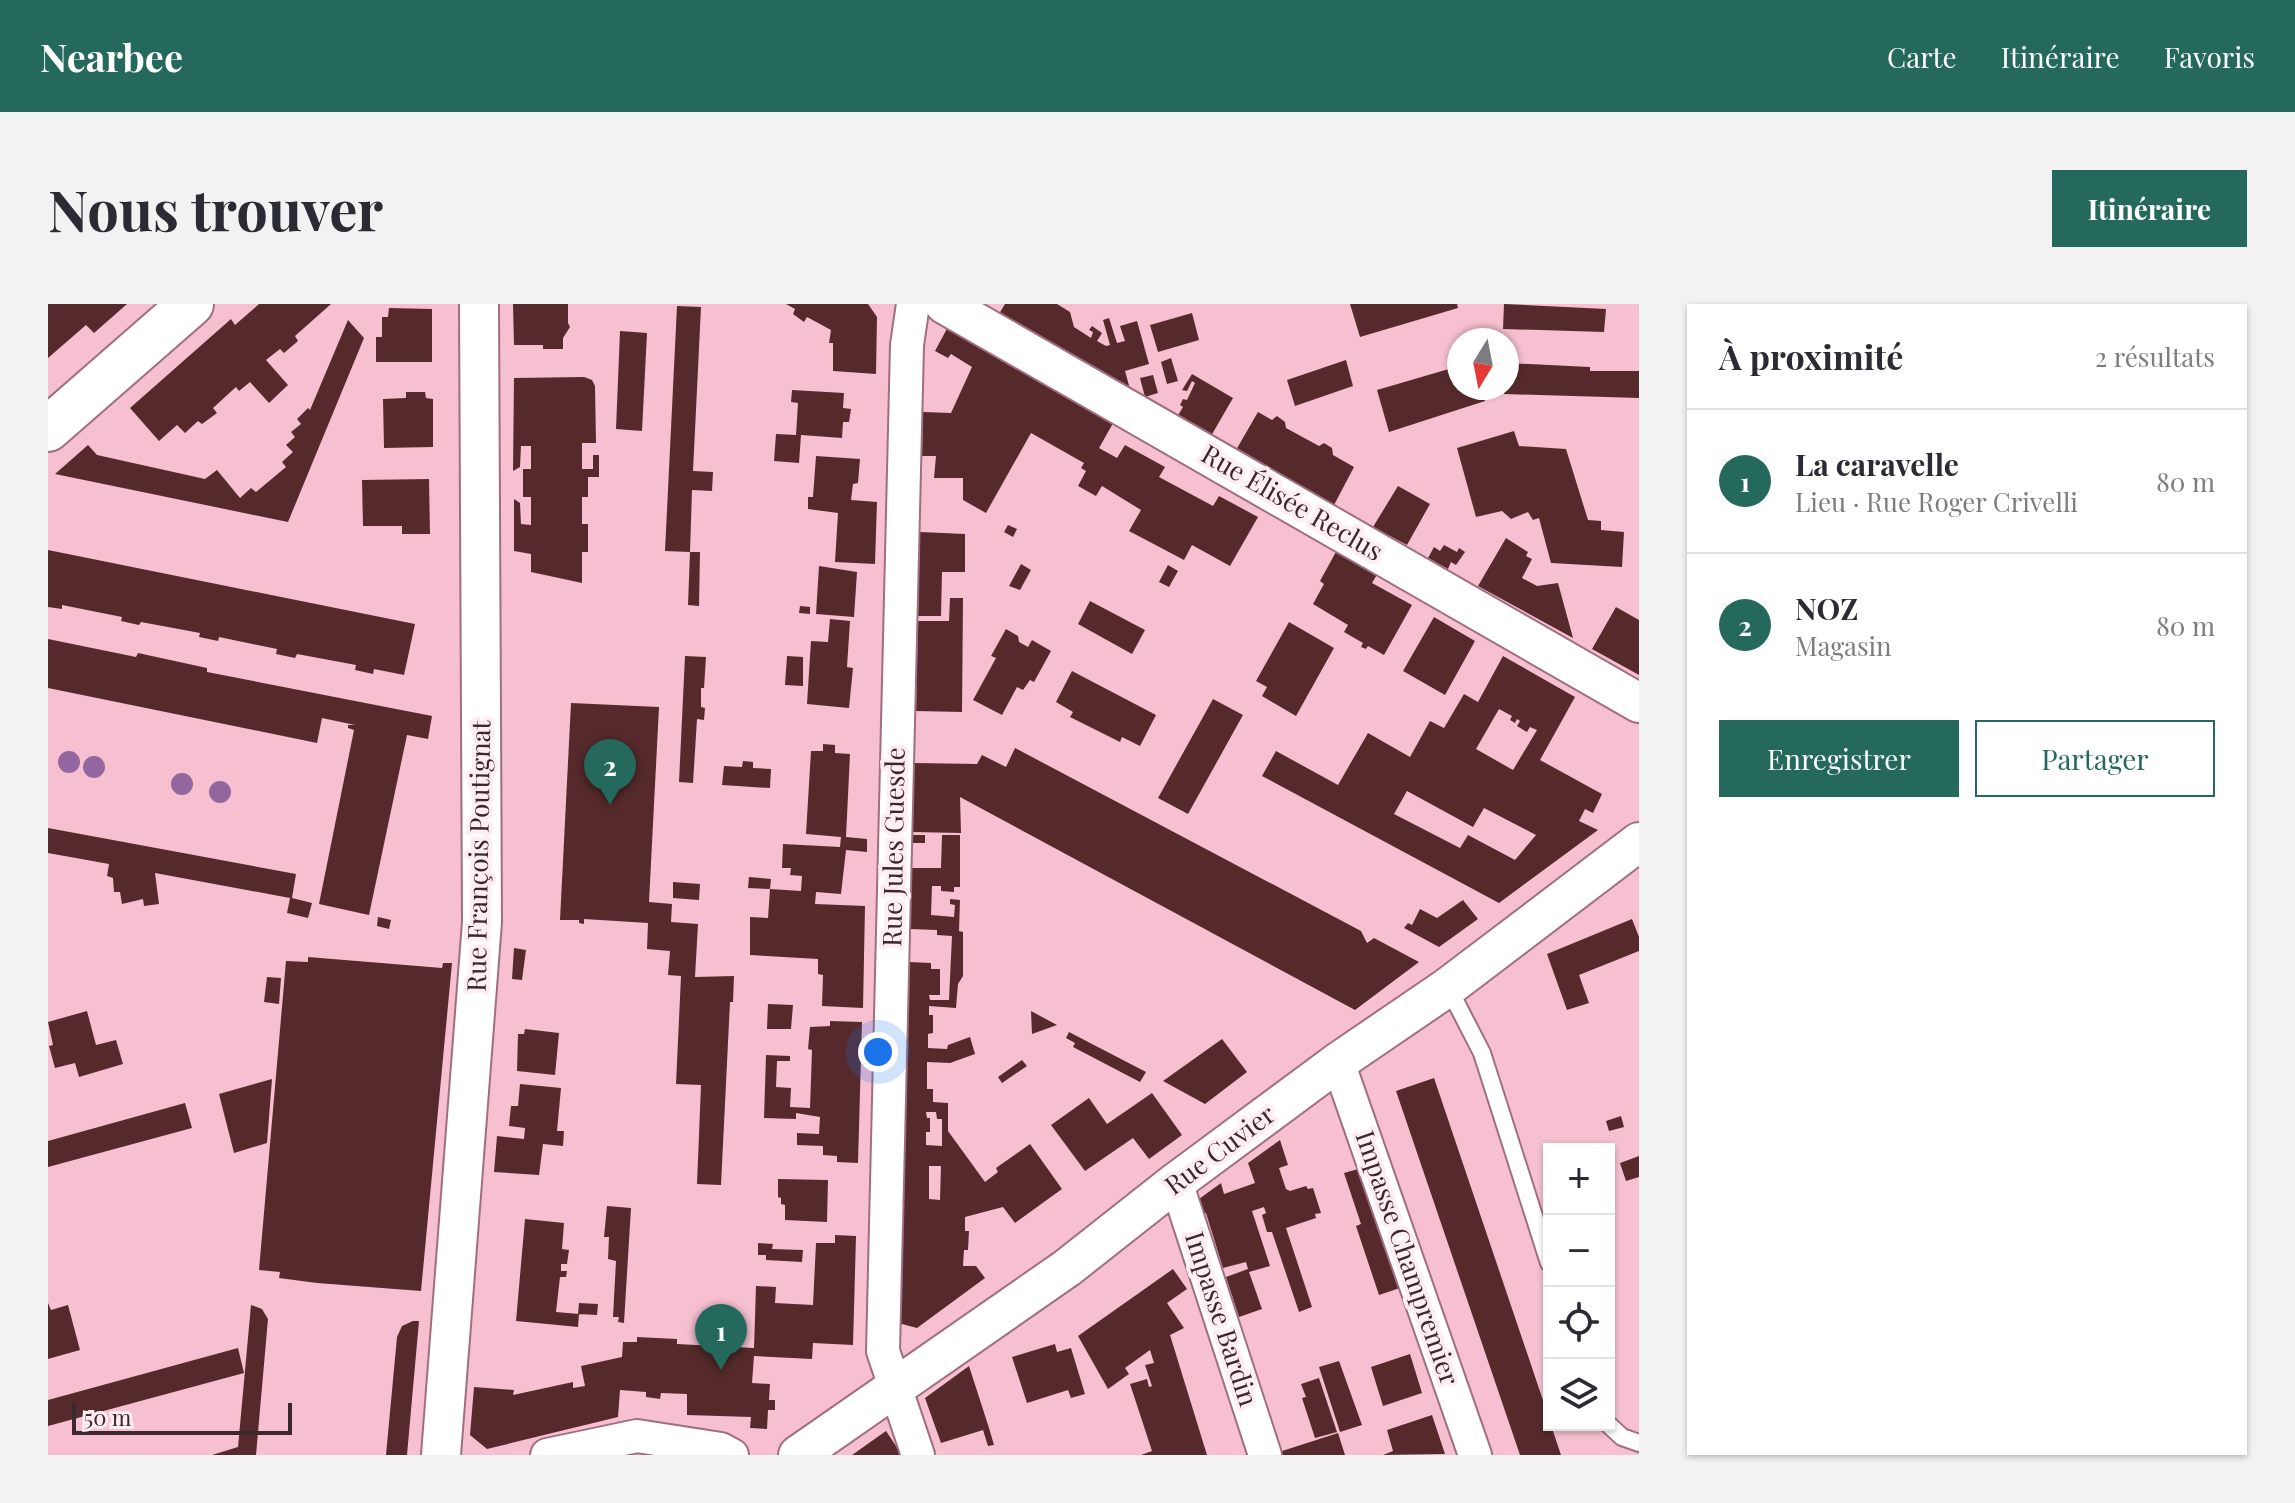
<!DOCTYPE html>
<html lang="fr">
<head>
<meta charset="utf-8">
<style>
  body { margin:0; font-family:"Playfair Display",serif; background:#f2f2f3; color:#2b2b33 }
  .controls { position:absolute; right:24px; bottom:24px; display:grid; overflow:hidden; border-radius:0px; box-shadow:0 2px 6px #0004 }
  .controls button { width:72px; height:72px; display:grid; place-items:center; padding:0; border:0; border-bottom:2px solid #e1e1e2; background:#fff; color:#2b2b33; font:40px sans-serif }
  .compass { position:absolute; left:1399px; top:24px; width:72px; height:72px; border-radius:50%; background:#fff; box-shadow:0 2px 6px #0004; rotate:190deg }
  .scale { position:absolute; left:24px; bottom:20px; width:220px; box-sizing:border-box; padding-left:8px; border:4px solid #3c272e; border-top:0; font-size:22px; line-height:28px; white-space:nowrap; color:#3c272e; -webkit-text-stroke:6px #feedf1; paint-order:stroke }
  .you { position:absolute; left:830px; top:748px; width:28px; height:28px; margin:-20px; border:6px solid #fff; border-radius:50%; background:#1a73e8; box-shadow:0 0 0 12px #1a73e833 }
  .badge { display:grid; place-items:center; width:52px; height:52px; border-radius:50%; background:#24695c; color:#fff; font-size:26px; font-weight:700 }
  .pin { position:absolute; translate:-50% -66px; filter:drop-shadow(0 2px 4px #0008) }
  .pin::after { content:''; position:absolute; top:42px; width:28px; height:24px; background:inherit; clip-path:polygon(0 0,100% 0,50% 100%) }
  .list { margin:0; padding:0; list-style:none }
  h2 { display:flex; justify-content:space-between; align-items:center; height:104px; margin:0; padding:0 32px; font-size:34px }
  h2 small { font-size:26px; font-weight:400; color:#7c7c81 }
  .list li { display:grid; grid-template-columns:52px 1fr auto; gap:24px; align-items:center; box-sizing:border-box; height:144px; padding:0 32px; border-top:2px solid #e1e1e2 }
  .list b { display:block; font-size:30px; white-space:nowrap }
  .list p { margin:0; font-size:26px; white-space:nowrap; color:#7c7c81 }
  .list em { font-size:26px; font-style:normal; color:#7c7c81 }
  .actions { display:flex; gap:16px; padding:24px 32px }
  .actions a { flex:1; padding:18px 0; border:2px solid #24695c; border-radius:0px; text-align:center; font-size:28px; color:#24695c }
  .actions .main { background:#24695c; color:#fff }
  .icon { flex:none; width:44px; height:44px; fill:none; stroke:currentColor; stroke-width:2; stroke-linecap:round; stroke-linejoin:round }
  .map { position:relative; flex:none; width:1591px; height:1151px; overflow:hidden; border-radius:0px }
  header { display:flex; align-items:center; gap:48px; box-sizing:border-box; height:112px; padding:0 40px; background:#24695c; color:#fff }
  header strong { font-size:38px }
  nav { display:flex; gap:44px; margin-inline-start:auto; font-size:28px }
  .intro { display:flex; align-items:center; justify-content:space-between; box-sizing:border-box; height:192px; padding:0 48px }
  h1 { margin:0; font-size:56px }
  .button { padding:20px 36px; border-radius:0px; background:#24695c; color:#fff; font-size:28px; font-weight:700 }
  main { display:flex; gap:48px; padding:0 48px }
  aside { flex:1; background:#fff; border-radius:0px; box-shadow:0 2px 6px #0004 }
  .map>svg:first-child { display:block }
</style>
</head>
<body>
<header>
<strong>Nearbee</strong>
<nav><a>Carte</a><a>Itinéraire</a><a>Favoris</a></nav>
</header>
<div class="intro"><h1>Nous trouver</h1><a class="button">Itinéraire</a></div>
<main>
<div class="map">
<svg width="1591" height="1151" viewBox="0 0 1591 1151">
  <rect width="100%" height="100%" fill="#f6c0d0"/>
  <path fill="#562a2c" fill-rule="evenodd" d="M0,0H79L46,29L38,21L0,54Z
    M211,0H283L247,32L250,37L236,49L232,45L218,56L240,81L221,99L202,78L191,87L188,83L165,104L169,109L154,120L150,117L137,129L129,121L111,137L82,104L183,15L187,21Z
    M465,0H520V19L522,23L515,34V45H495V41H466Z
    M738,0H820L829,13L828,70L785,67V39H781L783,26L759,13L756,18L745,10L747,5Z
    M957,0H1009L1022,8L1026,23L1043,34L1045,28L1041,26L1044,22L1054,29L1049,37L1058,42L1062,41L1055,16L1061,14L1069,39L1077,37L1072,22L1089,17L1101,60L1077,67L1082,85L951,10Z
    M1302,0H1409L1410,4L1312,33Z
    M1456,0L1558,5L1556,28L1455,25Z
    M629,2L653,3L645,167L665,168L664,187L644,186L642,248L617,247Z
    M341,4L384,5V58H328V33H334V13H340Z
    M1144,9L1151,36L1110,48L1102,21Z
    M300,16L316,34L240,218L7,170L40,141L49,151L157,175L169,166L192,194L203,184L208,188L238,163L234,158L245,148L238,141L247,133L243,128L253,120L249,115L260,104L262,106Z
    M902,19L1068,114L1051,144L1069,154L1077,141L1117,163L1111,173L1165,202L1171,192L1210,213L1182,262L1144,241L1136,256L1081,227L1093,206L1054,182L1048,192L1030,182L1038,167L1033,164L1036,159L983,129L938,209L915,196V174H886L888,152H874L875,108L903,109L924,63L903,50L900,54L887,47Z
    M572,27L599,29L594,127L568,125Z
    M1123,54L1130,77L1119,80L1113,58Z
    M1298,56L1305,82L1247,102L1239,76Z
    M1459,59L1542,63V67H1591V94L1456,90L1454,84H1459Z
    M1411,62V84H1433L1437,97L1341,128L1329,86Z
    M1144,70L1185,94L1163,132L1129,113L1135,103L1132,101L1135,95L1139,96L1147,79L1144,77L1139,87L1134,86Z
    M1105,71L1110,89L1097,93L1092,74Z
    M536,73L544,76L547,82L548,139H534V165H545V151H551V173H540V193H534V220H540V248H534V279L483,268V250L466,247V195L472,199L473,220L483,221V193H475V165H483V142H473L472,163L465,167L466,74Z
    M744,86L796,89L795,104L803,105L801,118H795L794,134L753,131L751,159L726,157L728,130L748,131L750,99L743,98Z
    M358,88H377L378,94L385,95V143L336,144L335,95L358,94Z
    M1210,108L1224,116L1229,112L1237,118L1238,124L1271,142L1276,139L1284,144L1285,151L1306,163L1286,201L1188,146Z
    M1466,127L1471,142L1518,145L1540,216L1553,217V226L1576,228L1574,263L1503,259L1491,214L1485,216L1480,208L1463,215L1454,207L1428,213L1409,144Z
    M768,152L812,155L810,179L805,180L803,196L829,198L827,260L787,258L790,209L760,205V193H765Z
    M381,175L382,230H354V222H315L314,176Z
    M1350,182L1382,200L1359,241L1325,223Z
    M960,221L969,225L965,233L956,228Z
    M872,228L917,230V268H894L893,312H870Z
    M1458,234L1480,248L1478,252L1484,255L1474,274L1489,282L1510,279L1525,334L1430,282Z
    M1396,241L1409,248L1411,244L1417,248L1408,261L1403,258L1400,265L1380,254L1386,243L1392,247Z
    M0,246L367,320L356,371L326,365L325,370L307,366L308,361L249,350L247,354L228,350L229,345L171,333L170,337L151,333L152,329L93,318L91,321L73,317L74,313L14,301V305L0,303Z
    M1289,246L1334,262L1324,279L1364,301L1336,351L1320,342L1318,345L1313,343L1315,339L1296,328L1300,321L1265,300L1276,280L1272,277Z
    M642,248H652L651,302L640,301Z
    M973,260L983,266L972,286L961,282Z
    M1120,261L1130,267L1121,283L1111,278Z
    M771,262L809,268L806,313L768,310Z
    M902,294H915L914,408L868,407L870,317H901Z
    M1042,297L1097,326L1084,350L1030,320Z
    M752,302L762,303V310L751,309Z
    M1568,303L1591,316V371L1544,345Z
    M1386,313L1427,337L1397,391L1355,367Z
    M782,315L802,317L799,363L805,364L801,404L759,400L763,337L780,338Z
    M1241,318L1286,344L1248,412L1214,392L1219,383L1208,377Z
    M958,325L970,332L971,338L980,343L984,336L1003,347L986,378L982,376L975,386L969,383L954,411L925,396L948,354L943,352Z
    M0,335L88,353L90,349L159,364V368L384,412L380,435L359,431L321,611L271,600L306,426L300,424V421H307L274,414L269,439L0,384Z
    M637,352L658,353L656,384H653V403L657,404L656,416L649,415L645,479L631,478Z
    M739,352L755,353V382L737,381Z
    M1455,352L1527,393L1492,456L1554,490L1545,509L1537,505L1531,517L1550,526L1451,599L1214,472L1228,447L1290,481L1320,429L1362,453L1382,417L1396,424L1416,390L1430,398ZM1451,405L1464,412L1462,416L1467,419L1469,415L1472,417L1469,422L1479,428L1482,423L1489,426L1465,466L1428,445ZM1359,487L1425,523L1436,504L1488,531L1467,556L1420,531L1412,544L1346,510Z
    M1024,367L1108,411L1092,442L1074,433L1072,438L1022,413L1025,408L1008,398Z
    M1165,395L1195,411L1140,510L1110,494Z
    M523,399L611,403L601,598L624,600L623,618L650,620L647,673L686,672L685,698H682L673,881L649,880L653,781L628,780L633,672L620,671L622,647L599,645L600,619L536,615V620L531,619V616H512Z
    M775,440L787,441V449L802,450L798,533L819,535V548L798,546L793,590L768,588L767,600L817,602L815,704L774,702L775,671L770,670V655L702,651V613L720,614L722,585L753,587L754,572L742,571L743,564H734L735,540L792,543L793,533L758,530L763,447H775Z
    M967,444L1313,627L1319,639L1326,634L1371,658L1307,706L912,493L913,529L864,528L866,459L929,460L934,451L958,463Z
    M695,457L705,458V464L723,465L722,484L674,481L676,462L694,463Z
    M0,524L248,570L244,594L264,599L260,614L239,609L242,594L107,569L111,600L96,602L95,595L74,600L72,588H66L65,574L59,572L61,560L0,549Z
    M864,531H877V539H864Z
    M894,531H912V583H906V588L893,587V582H884L883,611L906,613L907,601L902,600V595L912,596L911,627L915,628V672L910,680L908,704L881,702V711H885V729L880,730V744L899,745L900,741L922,733L927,750L902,759L879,758V785H885V798L900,799V827L937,878L950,868L948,864L982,840L1014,885L967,919L955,903L917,913V927H921L920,946H916L915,962H928L937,974L869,1024L850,1019L861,658L883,659V665H892V691H881L882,696H901L904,632L889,631V626L862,625L863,564H893ZM878,808H888L889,815H894V842L878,841V828H882V814H879ZM881,862H893L892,896L881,895Z
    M701,573L723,575L722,585L700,584Z
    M625,578L652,580L651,596L625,594Z
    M1415,596L1430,615L1391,643L1356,624L1360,619L1364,621L1372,605L1389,614Z
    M330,613L343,616L341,625L329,622Z
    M1584,615L1591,633V647L1531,671L1541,699L1519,706L1499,650Z
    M466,644L478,646L474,676L464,675Z
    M260,653L394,664L395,659H404L373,987L269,979L231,974L232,968L211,966L238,657L260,658Z
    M219,673L233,674L231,700L216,698Z
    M720,700L745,701L743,725H719Z
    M39,707L48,741L68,736L75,760L31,773L27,759L7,764L1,742L5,741L0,718Z
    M983,707L1009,721L984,730Z
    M782,717L814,718L810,859L789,858V852L775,851V842L749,841V829L771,830L772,813L748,809V815L716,814L718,751L742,752V757H729L728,783L743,784L742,803L762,804L764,746L760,745L762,723L782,722Z
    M477,725L511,729L507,771L469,767L470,730H476Z
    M1021,728L1098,768L1092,778L1025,743L1027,739L1018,734Z
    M1174,735L1199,768L1157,800L1115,777Z
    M974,756L979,762L954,779L950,773Z
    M1386,774L1501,1114V1121H1503L1513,1151H1472L1348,787Z
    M224,775L219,839L186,849L171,790Z
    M472,780L513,784L509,827H516L515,842L495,840L491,871L446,868L449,832L476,835L477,824L461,822L463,802H470Z
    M1104,789L1134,831L1101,855L1085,834L1037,867L1003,821L1041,794L1059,820Z
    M137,799L144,824L0,863V837Z
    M1573,812L1576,823L1561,827L1558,817Z
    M1232,836L1240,861L1231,864L1238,885L1242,887L1258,882L1260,885L1265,884L1273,909L1267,910L1268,914L1238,924L1264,1003L1251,1008L1224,928H1219L1214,911L1218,909L1216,903L1204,907L1222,962L1201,968L1214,1005L1191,1013L1178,973L1200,965L1198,958L1175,964L1158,909L1155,910L1151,895L1173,879L1176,890L1207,879L1200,859Z
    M1591,852V873L1578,877L1572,859Z
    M1317,863L1358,982L1331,991L1308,922L1313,920L1296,869Z
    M730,875L780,876L779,918L737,916V901L733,900V894L730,893Z
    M559,902L583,904L576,1019L570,1018L571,1013H565L568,957L560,955L561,933H556Z
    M477,915L516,919L514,945L521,946L519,960H513V967H519L518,973H512L508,1008L531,1010L530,1023L468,1017Z
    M787,931L808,932L805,1041L765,1039L764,1055L706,1052L704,1079L722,1080L721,1096H727V1106H720L719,1125L702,1124L703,1113L639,1111V1090L613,1089L612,1095L598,1093V1088L572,1086L570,1113L439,1145L422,1131L426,1083L466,1086L465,1091L525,1078V1084L537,1082L533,1062L574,1053L575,1038H589V1033L629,1035V1040L706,1044L708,982L728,983L727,999L765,1001L768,939H787Z
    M710,939L725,940L724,945L755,946L754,958L718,956V951H710Z
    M1125,965L1139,985L1119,999L1136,1024L1122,1031L1159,1151H1093L1104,1147L1082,1080L1099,1075L1101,1083L1104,1082L1097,1061L1106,1059L1102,1046L1077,1064L1081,1070L1060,1085L1030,1032Z
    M0,999L3,1006L20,1001L32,1046L0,1055Z
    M531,999L550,1000L549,1011L530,1010Z
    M203,1001L214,1005L220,1015L208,1151H164L190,1143Z
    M365,1017H371L359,1151H338L349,1033L354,1022Z
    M1007,1040L1009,1048L1023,1044L1037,1090L1023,1094L1020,1086L979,1099L964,1053Z
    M190,1044L196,1069L0,1122V1096Z
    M1362,1050L1374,1089L1335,1102L1323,1063Z
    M1291,1057L1314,1121L1292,1128L1271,1063Z
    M921,1062L941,1124L946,1141L940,1142L935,1126L893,1139L877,1094Z
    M1271,1074L1289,1128L1267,1134L1254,1094L1258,1093L1253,1080Z
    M1384,1111L1397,1150L1335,1151L1345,1147L1339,1126Z
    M838,1127L854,1151H804Z
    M1290,1129L1297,1151H1232L1231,1148Z"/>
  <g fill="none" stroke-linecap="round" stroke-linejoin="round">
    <g stroke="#a06e7e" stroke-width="20">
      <path id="service" d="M1400,683L1434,749L1501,959
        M1561,1121L1574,1133L1591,1139"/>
    </g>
    <g stroke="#a06e7e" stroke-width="36">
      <path id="minor" d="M865,0L859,41L835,1047L870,1151
        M1290,758L1427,1151
        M1128,878L1217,1151
        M499,1151L589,1132L673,1145L684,1151"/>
    </g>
    <g stroke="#a06e7e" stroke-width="42">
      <path id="tertiary" d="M896,0L1591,399
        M393,1151L434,618L431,0
        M750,1151L1019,964L1128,878L1290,758L1400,683L1591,538"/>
    </g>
    <g stroke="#a06e7e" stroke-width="48">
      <path id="secondary" d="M0,125L143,0"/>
    </g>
    <use href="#service" stroke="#fff" stroke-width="16"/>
    <use href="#minor" stroke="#fff" stroke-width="32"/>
    <use href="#tertiary" stroke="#fff" stroke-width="38"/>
    <use href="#secondary" stroke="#fff" stroke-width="44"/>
  </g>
  <g fill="#94669f">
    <circle cx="21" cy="458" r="11"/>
    <circle cx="46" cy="463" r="11"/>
    <circle cx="134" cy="480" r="11"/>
    <circle cx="172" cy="488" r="11"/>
  </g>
  <g text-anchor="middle" stroke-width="8" stroke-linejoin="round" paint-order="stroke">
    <g font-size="26" fill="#3c272e" stroke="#feedf1">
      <text transform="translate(1244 199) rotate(30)" y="9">Rue Élisée Reclus</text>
      <text transform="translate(846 543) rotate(-89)" y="9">Rue Jules Guesde</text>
      <text transform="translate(431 552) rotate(-89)" y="9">Rue François Poutignat</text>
      <text transform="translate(1172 846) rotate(-37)" y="9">Rue Cuvier</text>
      <text transform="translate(1359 954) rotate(71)" y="9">Impasse Champremier</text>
      <text transform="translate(1173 1015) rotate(72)" y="9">Impasse Bardin</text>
    </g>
  </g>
</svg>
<div class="controls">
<button>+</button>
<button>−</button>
<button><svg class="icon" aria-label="locate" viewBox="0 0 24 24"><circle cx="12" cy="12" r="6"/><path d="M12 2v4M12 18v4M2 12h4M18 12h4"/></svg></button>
<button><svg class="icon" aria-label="layers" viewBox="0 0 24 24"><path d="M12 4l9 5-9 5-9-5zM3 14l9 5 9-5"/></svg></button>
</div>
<svg class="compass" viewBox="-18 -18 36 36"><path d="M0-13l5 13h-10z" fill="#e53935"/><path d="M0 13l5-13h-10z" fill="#7c7c81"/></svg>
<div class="scale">50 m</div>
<div class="you"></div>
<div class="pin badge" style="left:673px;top:1066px">1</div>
<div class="pin badge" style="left:562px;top:501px">2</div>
</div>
<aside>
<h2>À proximité<small>2 résultats</small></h2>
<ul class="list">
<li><span class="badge">1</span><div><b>La caravelle</b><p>Lieu · Rue Roger Crivelli</p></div><em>80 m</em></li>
<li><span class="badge">2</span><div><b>NOZ</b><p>Magasin</p></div><em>80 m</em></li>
</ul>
<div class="actions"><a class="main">Enregistrer</a><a>Partager</a></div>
</aside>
</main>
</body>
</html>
